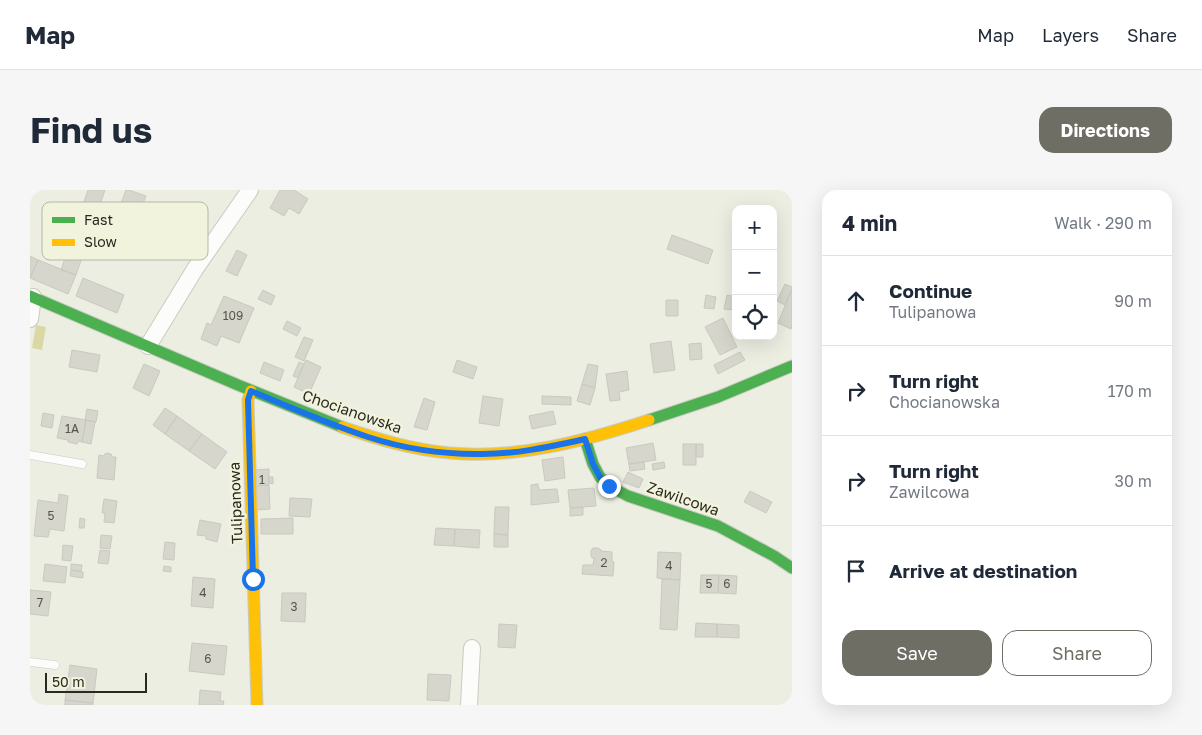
<!DOCTYPE html>
<html lang="en">
<head>
<meta charset="utf-8">
<style>
  body { margin:0; font-family:"Golos Text",sans-serif; background:#f6f6f7; color:#1f2937 }
  .controls { position:absolute; right:15px; top:15px; display:grid; overflow:hidden; border-radius:10px; box-shadow:0 5px 20px #0002 }
  .controls button { width:45px; height:45px; display:grid; place-items:center; padding:0; border:0; border-bottom:1px solid #e0e1e3; background:#fff; color:#1f2937; font:25px sans-serif }
  .scale { position:absolute; left:15px; bottom:12px; width:102px; box-sizing:border-box; padding-left:5px; border:2px solid #292921; border-top:0; font-size:14px; line-height:18px; white-space:nowrap; color:#292921; -webkit-text-stroke:4px #f2f3dd; paint-order:stroke }
  .stop { position:absolute; width:15px; height:15px; margin:-11px; border:4px solid #1a73e8; border-radius:50%; background:#fff }
  .stop.end { background:#1a73e8; border-color:#fff; box-shadow:0 1px 5px #0008 }
  .list { margin:0; padding:0; list-style:none }
  h2 { display:flex; justify-content:space-between; align-items:center; height:65px; margin:0; padding:0 20px; font-size:21px }
  h2 small { font-size:16px; font-weight:400; color:#747a83 }
  .list li { display:grid; grid-template-columns:32px 1fr auto; gap:15px; align-items:center; box-sizing:border-box; height:90px; padding:0 20px; border-top:1px solid #e0e1e3 }
  .list b { display:block; font-size:19px; white-space:nowrap }
  .list p { margin:0; font-size:16px; white-space:nowrap; color:#747a83 }
  .list em { font-size:16px; font-style:normal; color:#747a83 }
  .actions { display:flex; gap:10px; padding:15px 20px }
  .actions a { flex:1; padding:11px 0; border:1px solid #6e6e65; border-radius:15px; text-align:center; font-size:18px; color:#6e6e65 }
  .actions .main { background:#6e6e65; color:#fff }
  .icon { flex:none; width:28px; height:28px; fill:none; stroke:currentColor; stroke-width:2; stroke-linecap:round; stroke-linejoin:round }
  .map { position:relative; flex:none; width:762px; height:515px; overflow:hidden; border-radius:15px }
  header { display:flex; align-items:center; gap:30px; box-sizing:border-box; height:70px; padding:0 25px; background:#fff; border-bottom:1px solid #e0e1e3 }
  header strong { font-size:24px }
  nav { display:flex; gap:28px; margin-inline-start:auto; font-size:18px }
  .intro { display:flex; align-items:center; justify-content:space-between; box-sizing:border-box; height:120px; padding:0 30px }
  h1 { margin:0; font-size:35px }
  .button { padding:12px 22px; border-radius:15px; background:#6e6e65; color:#fff; font-size:18px; font-weight:700 }
  main { display:flex; gap:30px; padding:0 30px }
  aside { flex:1; background:#fff; border-radius:15px; box-shadow:0 5px 20px #0002 }
  .map>svg:first-child { display:block }
</style>
</head>
<body>
<header>
<strong>Map</strong>
<nav><a>Map</a><a>Layers</a><a>Share</a></nav>
</header>
<div class="intro"><h1>Find us</h1><a class="button">Directions</a></div>
<main>
<div class="map">
<svg width="762" height="515" viewBox="0 0 762 515">
  <rect width="100%" height="100%" fill="#edeee2"/>
  <path fill="#dad9a6" d="M6,135L16,137L12,160L2,158Z"/>
  <path fill="#d6d6cd" stroke="#c8c9c0" d="M58,0H75L46,85L31,80Z
    M96,0H99L116,6L110,21L108,20L104,30L89,24L93,14L91,13Z
    M250,0H264L278,9L269,24L259,18L254,26L240,18Z
    M642,45L683,60L678,74L637,59Z
    M207,60L217,65L207,86L196,81Z
    M0,66L8,70L0,88Z
    M8,70L46,85L38,104L0,88Z
    M53,88L94,105L87,123L46,106Z
    M755,94L762,97V99L755,115L747,111Z
    M762,99V136L761,139L748,133Z
    M233,100L245,106L241,115L228,109Z
    M676,105L686,107L684,119L674,118Z
    M697,105L706,107V120L694,119Z
    M194,106L224,118L209,153L191,146L187,156L171,149L177,133L181,135Z
    M636,110H648V126H636Z
    M693,128L707,157L690,165L675,137Z
    M257,131L271,138L267,146L253,139Z
    M274,147L283,150L274,171L265,167Z
    M641,151L645,180L624,183L620,154Z
    M671,153L672,169L660,170L659,154Z
    M42,160L70,165L67,182L39,177Z
    M710,162L715,170L688,184L684,175Z
    M276,170L291,177L279,204L264,197Z
    M427,170L447,177L443,189L423,182Z
    M234,172L254,180L250,191L230,183Z
    M269,172L274,174L268,188L263,186Z
    M114,174L130,181L119,206L103,198Z
    M558,174L568,176L565,198L552,194Z
    M597,181L599,200L589,202L590,210L580,211L576,184Z
    M552,194L565,198L560,215L547,211Z
    M453,206L473,209L469,236L449,233Z
    M512,206L541,207V215L512,214Z
    M394,208L405,212L397,240L384,237Z
    M135,218L147,226L135,244L123,235Z
    M57,219L68,221L66,232L55,230Z
    M523,221L526,234L502,239L499,226Z
    M13,223L24,225L22,238L11,236Z
    M32,226L56,230L52,252L48,251L47,254L38,252V250L27,248Z
    M147,226L172,244L159,261L135,244Z
    M56,230L65,232L61,254L52,252Z
    M172,244L197,262L185,279L159,261Z
    M623,253L626,270L599,274L596,258Z
    M653,254H666V275H653Z
    M666,254H673V267H666Z
    M76,263L81,264L82,267H86L84,290L67,288L69,265L73,266Z
    M533,267L535,288L515,291L512,270Z
    M614,272L615,279L600,281L599,274Z
    M634,272L635,278L623,280L622,274Z
    M239,279V295L226,296L225,280Z
    M598,282L613,289L609,298L593,292Z
    M239,287H243V294L239,293Z
    M508,294L509,300L527,299L529,312L501,315V295Z
    M239,295L240,319L226,320V296Z
    M564,298L566,316L540,318L538,300Z
    M720,301L742,312L736,323L714,312Z
    M29,304L38,306L34,341L20,339L18,347L4,346L8,310L28,313Z
    M260,308L282,309L280,327L259,326Z
    M74,309L87,311L84,333L74,332L75,323H72Z
    M465,317H479L478,345L464,344Z
    M553,317V325L540,326V318Z
    M50,328L55,329L54,338H49Z
    M263,328V344H231V329Z
    M170,330L191,334L187,352L176,349V346L167,345Z
    M406,338L425,339L424,356L404,355Z
    M425,339L450,340L449,358L424,356Z
    M464,344L478,345V357H464Z
    M71,345L82,346L80,359L70,358Z
    M135,352L145,353L144,370L133,369Z
    M33,355L43,356L41,371L32,370Z
    M563,358H568L571,360V361L582,362V371L584,372L583,386L552,384L553,375H563L564,368H562L561,365V361Z
    M70,360L80,361L78,374L68,373Z
    M628,362L651,363L650,390L627,388Z
    M15,374L37,377L35,393L13,391Z
    M41,374L52,375L51,381L41,380Z
    M134,376L141,377V382L133,381Z
    M41,380L53,382V388L40,386Z
    M671,385H689L688,403H670Z
    M689,385L707,386L706,404L688,403Z
    M163,387L185,389L183,418L161,416Z
    M632,389L650,390L647,440L630,439Z
    M0,400L21,402L18,426L0,424Z
    M252,403H276L275,432L251,431Z
    M666,433L687,434V447H665Z
    M469,434L487,435L485,458L468,457Z
    M687,434L709,435V448L687,447Z
    M162,453L197,456L194,485L159,481Z
    M40,475L67,479L63,513L35,510Z
    M398,484L421,485L419,511L397,510Z
    M170,500L191,502L190,511H194L193,515H169Z
    M35,510L63,513V515H35Z"/>
  <g fill="none" stroke-linecap="round" stroke-linejoin="round">
    <g stroke="#cacbc1" stroke-width="9">
      <path id="lane" d="M0,265L52,274
        M0,472L25,475"/>
    </g>
    <g stroke="#cacbc1" stroke-width="18">
      <path id="street" d="M0,129L3,107
        M118,156L165,79L220,0
        M439,515L442,458"/>
    </g>
    <g stroke="#cacbc1" stroke-width="13">
      <path id="fast" d="M0,106L208,195L312,237
        M619,230L688,207L762,176
        M555,249L563,274L570,287L579,296L598,306L688,336L744,366L762,378"/>
    </g>
    <g stroke="#cacbc1" stroke-width="13">
      <path id="slow" d="M221,201L218,210L227,515
        M312,237C347,249 383,260 420,263C488,269 555,251 619,230"/>
    </g>
    <use href="#lane" stroke="#fcfcfb" stroke-width="8"/>
    <use href="#street" stroke="#fcfcfb" stroke-width="16"/>
    <use href="#fast" stroke="#4caf50" stroke-width="11"/>
    <use href="#slow" stroke="#ffc107" stroke-width="11"/>
  </g>
  <g fill="none" stroke-linecap="round" stroke-linejoin="round">
    <path stroke="#1a73e8" stroke-width="6" d="M223,389L218,210L221,201C259,217 298,234 338,247C372,258 410,264 446,264C483,265 519,257 555,249L563,274L570,287L579,296"/>
  </g>
  <g text-anchor="middle" stroke-width="5" stroke-linejoin="round" paint-order="stroke">
    <g font-size="12" fill="#55554d">
      <text x="203" y="130">109</text>
      <text x="42" y="243">1A</text>
      <text x="232" y="294">1</text>
      <text x="21" y="330">5</text>
      <text x="574" y="377">2</text>
      <text x="639" y="380">4</text>
      <text x="679" y="398">5</text>
      <text x="697" y="398">6</text>
      <text x="173" y="407">4</text>
      <text x="10" y="417">7</text>
      <text x="264" y="421">3</text>
      <text x="178" y="473">6</text>
    </g>
    <g font-size="15" fill="#292921" stroke="#f2f3dd">
      <text transform="translate(322 222) rotate(19)" y="5">Chocianowska</text>
      <text transform="translate(653 309) rotate(19)" y="5">Zawilcowa</text>
      <text transform="translate(206 313) rotate(-92)" y="5">Tulipanowa</text>
    </g>
  </g>
  <rect x="12" y="12" width="166" height="58" rx="8" fill="#f2f3dd" stroke="#b6b6a5" stroke-width="1"/>
  <rect x="22" y="27" width="23" height="6" fill="#4caf50"/>
  <rect x="22" y="49" width="23" height="7" fill="#ffc107"/>
  <g font-size="14" fill="#292921">
    <text x="54" y="35">Fast</text>
    <text x="54" y="57">Slow</text>
  </g>
</svg>
<div class="controls">
<button>+</button>
<button>−</button>
<button><svg class="icon" aria-label="locate" viewBox="0 0 24 24"><circle cx="12" cy="12" r="6"/><path d="M12 2v4M12 18v4M2 12h4M18 12h4"/></svg></button>
</div>
<div class="scale">50 m</div>
<div class="stop" style="left:223px;top:389px"></div>
<div class="stop end" style="left:579px;top:296px"></div>
</div>
<aside>
<h2>4 min<small>Walk · 290 m</small></h2>
<ul class="list">
<li><svg class="icon" aria-label="ahead" viewBox="0 0 24 24"><path d="M12 20V5M6 11l6-6 6 6"/></svg><div><b>Continue</b><p>Tulipanowa</p></div><em>90 m</em></li>
<li><svg class="icon" aria-label="right" viewBox="0 0 24 24"><path d="M7 20v-9h11M14 6l5 5-5 5"/></svg><div><b>Turn right</b><p>Chocianowska</p></div><em>170 m</em></li>
<li><svg class="icon" aria-label="right" viewBox="0 0 24 24"><path d="M7 20v-9h11M14 6l5 5-5 5"/></svg><div><b>Turn right</b><p>Zawilcowa</p></div><em>30 m</em></li>
<li><svg class="icon" aria-label="arrive" viewBox="0 0 24 24"><path d="M6 21V4h12l-3 4 3 4H6"/></svg><div><b>Arrive at destination</b></div></li>
</ul>
<div class="actions"><a class="main">Save</a><a>Share</a></div>
</aside>
</main>
</body>
</html>
